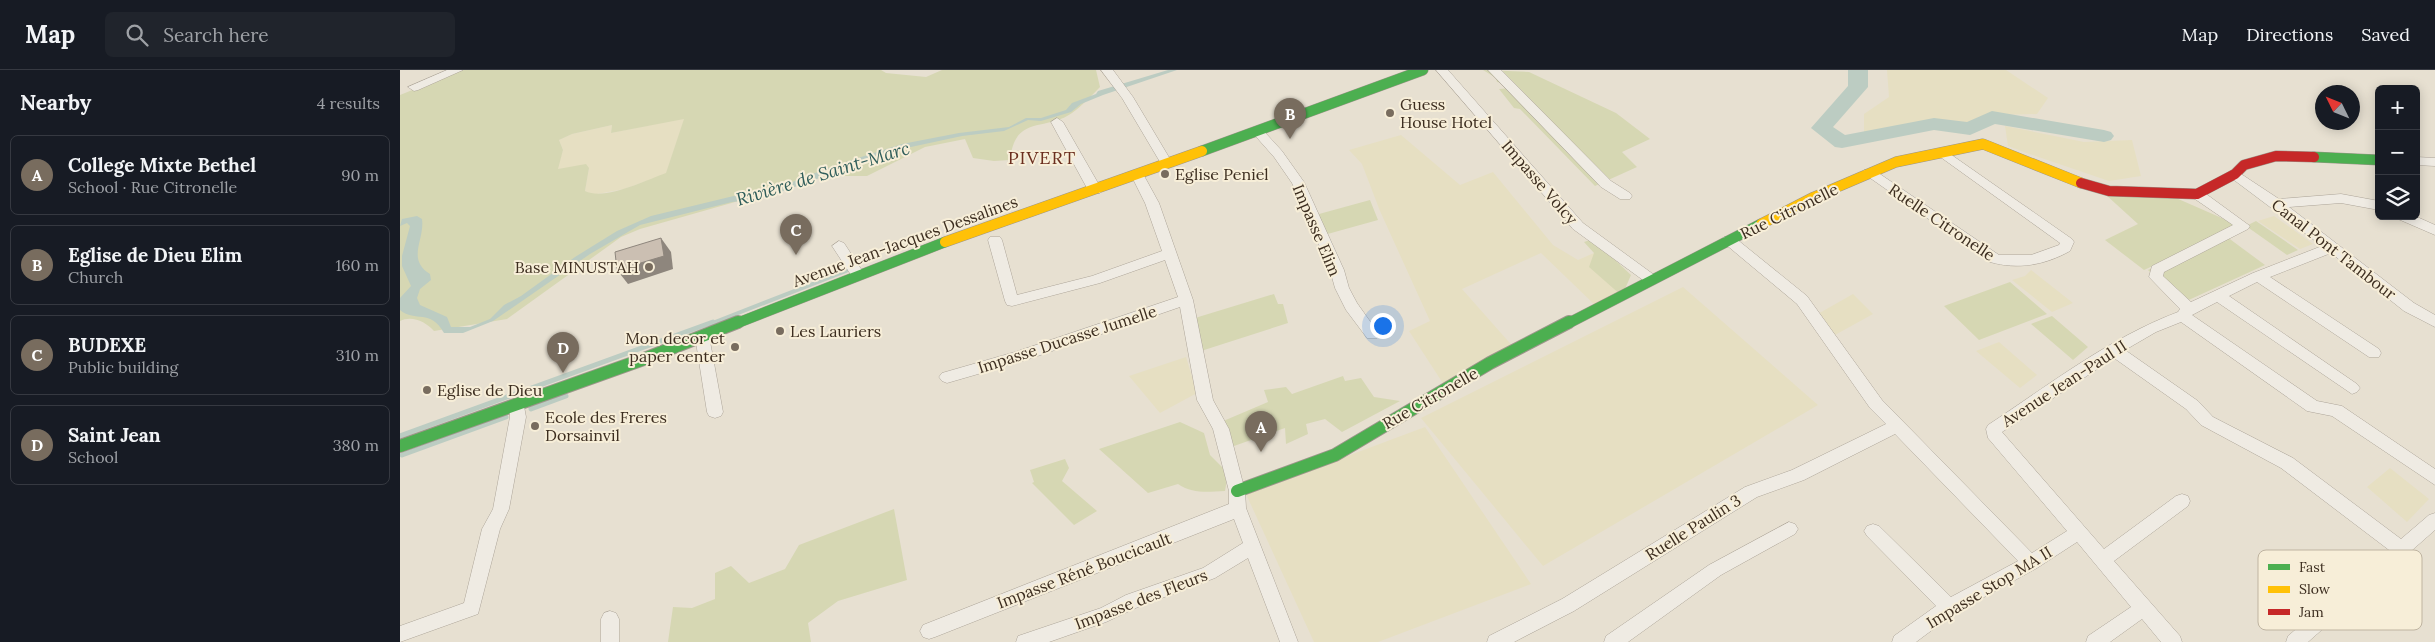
<!DOCTYPE html>
<html lang="en">
<head>
<meta charset="utf-8">
<style>
  body { margin:0; font-family:Lora,serif; background:#20242c; color:#f1f3f6 }
  .controls { position:absolute; right:15px; top:15px; display:grid; overflow:hidden; border-radius:8px; box-shadow:0 2px 12px #0003 }
  .controls button { width:45px; height:45px; display:grid; place-items:center; padding:0; border:0; border-bottom:1px solid #363941; background:#171b24; color:#f1f3f6; font:25px sans-serif }
  .compass { position:absolute; left:1915px; top:15px; width:45px; height:45px; border-radius:50%; background:#171b24; box-shadow:0 2px 12px #0003; rotate:313deg }
  .you { position:absolute; left:982px; top:255px; width:18px; height:18px; margin:-12px; border:4px solid #fff; border-radius:50%; background:#1a73e8; box-shadow:0 0 0 8px #1a73e833 }
  .badge { display:grid; place-items:center; width:32px; height:32px; border-radius:50%; background:#786c5e; color:#fff; font-size:16px; font-weight:700 }
  .pin { position:absolute; translate:-50% -41px; filter:drop-shadow(0 1px 2px #0008) }
  .pin::after { content:''; position:absolute; top:26px; width:18px; height:15px; background:inherit; clip-path:polygon(0 0,100% 0,50% 100%) }
  .list { margin:0; padding:0; list-style:none }
  h2 { display:flex; justify-content:space-between; align-items:center; height:65px; margin:0; padding:0 20px; font-size:21px }
  h2 small { font-size:16px; font-weight:400; color:#9ea1a6 }
  .list li { display:grid; grid-template-columns:32px 1fr auto; gap:15px; align-items:center; box-sizing:border-box; height:80px; margin:0 10px 10px; padding:0 10px; border:1px solid #363941; border-radius:8px }
  .list b { display:block; font-size:19px; white-space:nowrap }
  .list p { margin:0; font-size:16px; white-space:nowrap; color:#9ea1a6 }
  .list em { font-size:16px; font-style:normal; color:#9ea1a6 }
  .icon { flex:none; width:28px; height:28px; fill:none; stroke:currentColor; stroke-width:2; stroke-linecap:round; stroke-linejoin:round }
  .map { position:relative; flex:none; width:2035px; height:572px; overflow:hidden }
  header { display:flex; align-items:center; gap:30px; box-sizing:border-box; height:70px; padding:0 25px; background:#171b24; border-bottom:1px solid #363941 }
  header strong { font-size:24px }
  nav { display:flex; gap:28px; margin-inline-start:auto; font-size:18px }
  .search { width:350px; height:45px; background:#20242c; display:flex; align-items:center; gap:12px; box-sizing:border-box; padding:0 18px; border-radius:8px; color:#9ea1a6; font-size:19px }
  main { display:flex }
  aside { flex:1; background:#171b24 }
  .map>svg:first-child { display:block }
</style>
</head>
<body>
<header>
<strong>Map</strong>
<div class="search"><svg class="icon" aria-label="search" viewBox="0 0 24 24"><circle cx="10" cy="10" r="6"/><path d="M15 15l6 6"/></svg>Search here</div>
<nav><a>Map</a><a>Directions</a><a>Saved</a></nav>
</header>
<main>
<aside>
<h2>Nearby<small>4 results</small></h2>
<ul class="list">
<li><span class="badge">A</span><div><b>College Mixte Bethel</b><p>School · Rue Citronelle</p></div><em>90 m</em></li>
<li><span class="badge">B</span><div><b>Eglise de Dieu Elim</b><p>Church</p></div><em>160 m</em></li>
<li><span class="badge">C</span><div><b>BUDEXE</b><p>Public building</p></div><em>310 m</em></li>
<li><span class="badge">D</span><div><b>Saint Jean</b><p>School</p></div><em>380 m</em></li>
</ul>
</aside>
<div class="map">
<svg width="2035" height="572" viewBox="0 0 2035 572">
  <rect width="100%" height="100%" fill="#e7e0d1"/>
  <path fill="#e6dfc2" d="M1487,0H1606L1648,28L1637,44L1599,45L1577,57L1516,54L1509,59L1481,67L1464,62V44L1489,27Z
    M285,48L266,104L224,119L192,125L185,121L189,98L157,99L163,80L159,70L172,64L212,55L211,63Z
    M1605,56L1684,72L1732,70L1741,106L1709,111L1624,82L1608,76Z
    M1001,65L1060,115L1093,102L1153,175L1178,190L1194,183L1222,226L1198,238L1141,183L1062,219L1116,280L1046,318L1009,261L1030,251L980,141L962,94L949,80Z
    M1874,146L1913,174L1900,179L1858,151Z
    M1631,200L1673,233L1652,242L1612,210L1625,206Z
    M1283,217L1418,335L1143,496L1021,348Z
    M1453,224L1473,244L1435,265L1416,245Z
    M1599,272L1637,305L1620,318L1576,281Z
    M786,287L797,323L760,343L729,306Z
    M1025,357L1131,514L978,572H914L846,424Z
    M1990,398L2029,429L2007,452L1967,417Z"/>
  <path fill="#d6d7b3" fill-rule="evenodd" d="M62,0H481L486,3L526,7L542,0H696L700,17C691,26 682,36 672,43C645,62 615,44 610,90L594,91L573,88L565,69L525,77L467,106H426L240,159L221,167L107,249L34,261C26,252 12,245 0,251V25ZM284,49L266,103C246,110 205,131 185,121L189,98L186,94L158,99L163,80L159,70L172,64L212,55L211,63Z
    M1083,0L1129,2L1216,43L1250,69L1222,82L1237,97L1195,116L1120,39L1114,38L1099,19L1111,18L1109,14L1097,12L1096,8Z
    M1705,124L1776,128L1840,156L1744,200L1705,170L1738,154Z
    M970,130L978,150L924,165L919,144Z
    M1856,151L1898,180L1887,185L1846,156Z
    M1823,164L1865,195L1780,234L1748,200Z
    M1193,169L1231,205L1222,226L1189,197L1194,183L1184,172Z
    M1610,212L1647,244L1579,270L1544,236Z
    M874,224L878,234H883L888,253L801,281L795,248Z
    M1652,246L1688,277L1673,290L1631,254Z
    M943,306L945,311L961,308L974,327L1000,331L942,362L925,349L906,354L908,364L886,374L885,358L834,376L821,352L868,332L864,320L886,317L892,324Z
    M780,352L804,363L810,385L828,403L825,421C807,422 793,424 778,414L748,423L699,379Z
    M665,389L669,398L662,411L697,441L674,455L632,413L634,412L630,400Z
    M494,439L507,510L438,531L408,553L411,572H268L273,537L292,538L315,529V503L331,496L349,513L385,499L399,475Z"/>
  <path fill="#bcccc2" d="M768,0H777L703,25L681,34L671,42L641,51L628,50L604,61L562,66L497,80L443,96L415,110L360,129L332,132L240,155L190,184L93,251L63,263H44C30,238 16,253 0,240V228L11,216L2,196V186L10,156L7,153L0,156L2,149L17,146L22,149C25,170 6,189 30,204L31,210L20,219L17,228L20,235L47,247L51,257H70L90,249L104,235L121,226L175,187L217,161L251,146L346,123L367,122L433,96L502,74L559,63L609,57L626,48H641L666,40L672,33L696,24L698,21Z"/>
  <g fill="none" stroke-linecap="round" stroke-linejoin="round">
    <path stroke="#bcccc2" stroke-width="4" d="M310,254L446,201"/>
    <path stroke="#bcccc2" stroke-width="5" d="M131,339L166,326
      M0,366L313,252
      M2,385L106,347"/>
    <path fill="#bcccc2" fill-rule="evenodd" d="M1448,0H1468V17L1433,57L1445,65L1534,48L1567,52L1592,41L1704,60L1711,62L1714,66L1711,70L1704,72L1595,54L1570,65L1534,60L1442,78L1435,77L1411,58L1448,16Z"/>
    <g stroke="#ada599" stroke-width="1">
      <path id="street" d="M47,0H63L18,20L14,21L8,17Z
        M701,0H713L733,27L773,94L771,97H763L722,28Z
        M1036,0H1048L1183,153L1257,207L1259,210L1257,213H1247L1173,159Z
        M1088,0H1101L1211,111L1230,123L1232,126L1230,129H1220L1201,117Z
        M657,48L663,52L702,120L700,123H690L688,120L651,52Z
        M857,57L861,58L882,81L904,112L944,200L949,218L957,233L979,264L977,268H967L946,240L935,218L930,200L892,113L874,87L851,61Z
        M1543,79L1672,169L1674,172L1670,181C1645,195 1618,200 1590,192L1463,103L1464,100H1474L1599,185H1631L1659,175L1660,173L1539,86L1537,83Z
        M2016,87L2035,88V96L2016,95Z
        M1835,100L1879,129L1941,124L1979,131V140L1941,133L1889,137L2014,233L2035,245V257L2004,241L1931,183L1870,207L1979,279L1981,283L1979,287H1969L1857,212L1829,226L1957,314L1960,318L1957,322L1952,324L1817,232L1792,245L1917,331L1942,336L2035,399V415L1932,346L1907,341L1781,252L1756,262L1725,280L1798,331L1813,347L1893,388L2001,469L2029,445L2035,443V460L1908,572H1886L1888,566L1989,480L1881,398L1801,355L1786,339L1714,288L1602,362L1704,479L1776,426L1782,424L1788,426L1790,431L1788,436L1714,491L1780,566L1782,572H1761L1742,549L1710,572H1686L1688,566L1731,537L1677,472L1637,498L1555,543L1516,572H1492L1494,566L1536,536L1467,466L1464,461L1467,456L1473,454L1479,456L1551,527L1618,491L1495,364L1404,410L1357,427L1174,541L1114,572H1087L1089,566L1162,529L1345,417L1392,400L1486,354L1470,338L1397,234L1324,173L1322,170L1324,167H1334L1407,226L1482,330L1632,483L1667,461L1588,368L1586,359L1588,355C1649,315 1709,268 1778,242L1780,239L1749,207L1752,196L1833,155L1792,127L1790,124L1792,121H1802L1850,156L1848,159L1764,202L1763,206L1791,232L1853,203L1922,176L1830,107L1829,104L1830,101Z
        M737,101L742,102L759,133L793,230L813,330L829,359L845,421L846,438L898,572H880L848,488L815,508L738,537L706,552L649,572H616L618,566L701,538L726,525L803,498L843,473L834,449L535,567L529,569L523,567L520,561L523,555L829,434V421L813,359L797,330L780,237L623,291L547,313L542,311L539,307L542,303L615,282L778,227L765,190L700,213L612,236L607,235L605,231L588,170L590,167H600L602,170L617,225L692,206L762,181L745,133L731,105Z
        M1996,146H2015L2035,155V165L1998,149Z
        M439,171L444,173L463,202L465,205L463,208H453L434,179L432,176Z
        M302,261L307,262L309,266L323,342L321,346L315,348L309,346L307,342L295,266L297,262Z
        M117,329L123,331L126,347L109,439L100,459L78,544L0,572V556L64,533L82,459L93,439L110,347L109,335L111,331Z
        M1389,452L1395,454L1398,459L1395,464L1321,505L1228,572H1204L1206,566L1309,495Z
        M210,541L216,543L219,549V572H201V549L204,543Z"/>
    </g>
    <g stroke="#9c958a" stroke-width="11">
      <path id="fast-far1" d="M802,81L1023,0
        M1914,87L1979,90
        M335,254L545,172
        M1167,254L1361,154"/>
    </g>
    <g stroke="#9c958a" stroke-width="14">
      <path id="fast" d="M0,376L244,289L338,252
        M837,421L935,385L1090,293L1169,252"/>
    </g>
    <g stroke="#9c958a" stroke-width="11">
      <path id="slow" d="M1361,154L1414,127L1496,92L1583,74L1681,113
        M545,172L802,81"/>
    </g>
    <g stroke="#9c958a" stroke-width="11">
      <path id="jam" d="M1681,113L1709,121L1797,124L1835,104L1844,95L1876,86L1914,87"/>
    </g>
    <use href="#street" fill="#efebe3" fill-rule="evenodd"/>
    <use href="#fast-far1" stroke="#4caf50" stroke-width="10"/>
    <use href="#fast" stroke="#4caf50" stroke-width="12"/>
    <use href="#slow" stroke="#ffc107" stroke-width="10"/>
    <use href="#jam" stroke="#c62828" stroke-width="10"/>
  </g>
  <path fill="#8e867d" d="M261,168L271,182L273,199L228,214L217,200Z"/>
  <path fill="#cbbfb2" stroke="#8e867d" d="M261,168L264,186L217,200L215,182Z"/>
  <g fill="#786c5e" stroke="#f7eed8" stroke-width="2">
    <circle cx="990" cy="43" r="5"/>
    <circle cx="765" cy="104" r="5"/>
    <circle cx="249" cy="197" r="5"/>
    <circle cx="380" cy="261" r="5"/>
    <circle cx="335" cy="277" r="5"/>
    <circle cx="27" cy="320" r="5"/>
    <circle cx="135" cy="356" r="5"/>
  </g>
  <g text-anchor="middle" stroke-width="4" stroke-linejoin="round" paint-order="stroke">
    <g font-size="16" fill="#3d2e20" stroke="#f7eed8" text-anchor="start">
      <text x="1000" y="40">Guess<tspan x="1000" dy="18">House Hotel</tspan></text>
      <text x="775" y="110">Eglise Peniel</text>
      <text x="239" y="203" text-anchor="end">Base MINUSTAH</text>
      <text x="390" y="267">Les Lauriers</text>
      <text x="325" y="274" text-anchor="end">Mon decor et<tspan x="325" dy="18">paper center</tspan></text>
      <text x="37" y="326">Eglise de Dieu</text>
      <text x="145" y="353">Ecole des Freres<tspan x="145" dy="18">Dorsainvil</tspan></text>
    </g>
    <g font-size="16" fill="#3d2e20" stroke="#f7eed8">
      <text transform="translate(1140 112) rotate(49)" y="6">Impasse Volcy</text>
      <text transform="translate(1389 141) rotate(-26)" y="6">Rue Citronelle</text>
      <text transform="translate(1542 152) rotate(34)" y="6">Ruelle Citronelle</text>
      <text transform="translate(917 160) rotate(67)" y="6">Impasse Elim</text>
      <text transform="translate(505 171) rotate(-20)" y="6">Avenue Jean-Jacques Dessalines</text>
      <text transform="translate(1934 179) rotate(38)" y="6">Canal Pont Tambour</text>
      <text transform="translate(667 269) rotate(-18)" y="6">Impasse Ducasse Jumelle</text>
      <text transform="translate(1664 313) rotate(-33)" y="6">Avenue Jean-Paul II</text>
      <text transform="translate(1030 328) rotate(-30)" y="6">Rue Citronelle</text>
      <text transform="translate(1293 457) rotate(-32)" y="6">Ruelle Paulin 3</text>
      <text transform="translate(684 500) rotate(-21)" y="6">Impasse Réné Boucicault</text>
      <text transform="translate(1589 517) rotate(-31)" y="6">Impasse Stop MA II</text>
      <text transform="translate(741 529) rotate(-21)" y="6">Impasse des Fleurs</text>
    </g>
    <g font-size="18" letter-spacing="1" fill="#6b2e1e" stroke="#f7eed8">
      <text x="642" y="94">PIVERT</text>
    </g>
    <g font-size="18" font-style="italic" fill="#2f5d5a" stroke="#f7eed8">
      <text transform="translate(423 104) rotate(-17)" y="6">Rivière de Saint-Marc</text>
    </g>
  </g>
  <rect x="1858" y="480" width="164" height="80" rx="8" fill="#f7eed8" stroke="#bfb4a1" stroke-width="1"/>
  <rect x="1868" y="494" width="22" height="6" fill="#4caf50"/>
  <rect x="1868" y="516" width="22" height="7" fill="#ffc107"/>
  <rect x="1868" y="539" width="22" height="6" fill="#c62828"/>
  <g font-size="14" fill="#3d2e20">
    <text x="1899" y="502">Fast</text>
    <text x="1899" y="524">Slow</text>
    <text x="1899" y="547">Jam</text>
  </g>
</svg>
<div class="controls">
<button>+</button>
<button>−</button>
<button><svg class="icon" aria-label="layers" viewBox="0 0 24 24"><path d="M12 4l9 5-9 5-9-5zM3 14l9 5 9-5"/></svg></button>
</div>
<svg class="compass" viewBox="-18 -18 36 36"><path d="M0-13l5 13h-10z" fill="#e53935"/><path d="M0 13l5-13h-10z" fill="#9ea1a6"/></svg>
<div class="you"></div>
<div class="pin badge" style="left:861px;top:382px">A</div>
<div class="pin badge" style="left:890px;top:69px">B</div>
<div class="pin badge" style="left:396px;top:185px">C</div>
<div class="pin badge" style="left:163px;top:303px">D</div>
</div>
</main>
</body>
</html>
